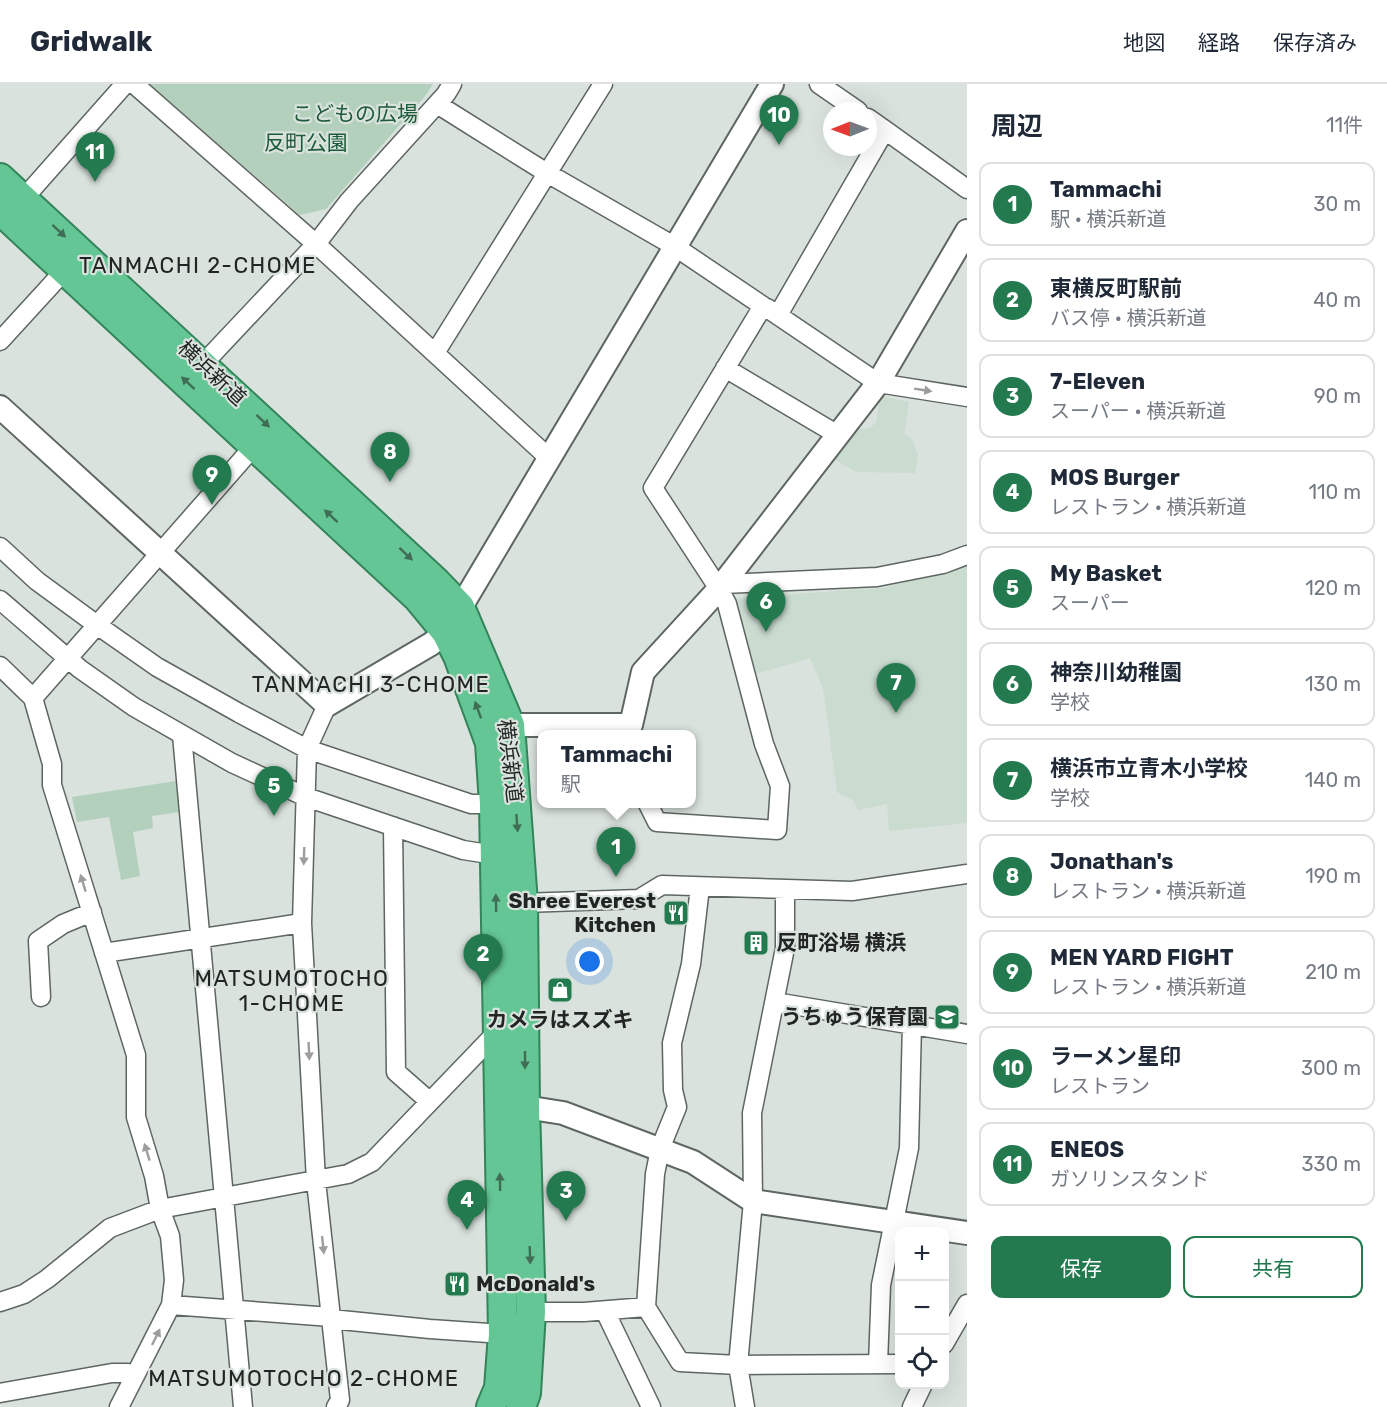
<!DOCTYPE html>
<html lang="ja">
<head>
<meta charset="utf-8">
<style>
  body { margin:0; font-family:Rubik,"Noto Sans JP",sans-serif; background:#f2f2f3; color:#1f2937 }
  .controls { position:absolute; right:18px; bottom:18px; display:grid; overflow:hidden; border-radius:12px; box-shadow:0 6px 24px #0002 }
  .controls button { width:54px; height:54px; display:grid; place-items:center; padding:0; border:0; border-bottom:2px solid #e0e1e3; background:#fff; color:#1f2937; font:30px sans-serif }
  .compass { position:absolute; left:823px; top:18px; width:54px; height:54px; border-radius:50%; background:#fff; box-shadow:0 6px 24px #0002; rotate:269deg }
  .you { position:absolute; left:590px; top:878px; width:21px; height:21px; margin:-15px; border:4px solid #fff; border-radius:50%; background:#1a73e8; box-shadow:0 0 0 9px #1a73e833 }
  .badge { display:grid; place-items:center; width:39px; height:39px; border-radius:50%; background:#227a4e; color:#fff; font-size:20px; font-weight:700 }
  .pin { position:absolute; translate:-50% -50px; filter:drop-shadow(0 2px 3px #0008) }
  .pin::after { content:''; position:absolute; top:32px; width:21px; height:18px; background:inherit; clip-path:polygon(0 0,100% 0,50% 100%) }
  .popup { position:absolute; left:537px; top:646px; width:159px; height:78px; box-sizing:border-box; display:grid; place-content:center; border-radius:12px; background:#fff; filter:drop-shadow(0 2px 4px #0005); font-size:20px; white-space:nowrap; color:#747a83 }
  .popup b { font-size:22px; color:#1f2937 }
  .popup::after { content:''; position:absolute; left:50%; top:100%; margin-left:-12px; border:12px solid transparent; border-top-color:#fff }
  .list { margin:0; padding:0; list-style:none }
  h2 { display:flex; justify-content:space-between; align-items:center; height:78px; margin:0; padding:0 24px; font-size:26px }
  h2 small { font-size:20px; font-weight:400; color:#747a83 }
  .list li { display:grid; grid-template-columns:39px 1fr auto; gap:18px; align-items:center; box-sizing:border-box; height:84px; margin:0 12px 12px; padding:0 12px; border:2px solid #e0e1e3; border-radius:12px }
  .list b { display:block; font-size:22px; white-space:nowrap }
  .list p { margin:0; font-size:20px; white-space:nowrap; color:#747a83 }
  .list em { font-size:20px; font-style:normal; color:#747a83 }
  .actions { display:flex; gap:12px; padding:18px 24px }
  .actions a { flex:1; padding:14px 0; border:2px solid #227a4e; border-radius:12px; text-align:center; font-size:21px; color:#227a4e }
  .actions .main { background:#227a4e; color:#fff }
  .icon { flex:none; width:33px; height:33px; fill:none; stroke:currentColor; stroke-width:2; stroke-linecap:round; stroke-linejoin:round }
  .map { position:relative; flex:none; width:967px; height:1323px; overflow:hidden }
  header { display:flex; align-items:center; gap:36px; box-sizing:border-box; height:84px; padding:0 30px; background:#fff; border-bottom:2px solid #e0e1e3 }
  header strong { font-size:28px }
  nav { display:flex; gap:33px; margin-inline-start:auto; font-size:21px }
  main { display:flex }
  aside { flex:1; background:#fff }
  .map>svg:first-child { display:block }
</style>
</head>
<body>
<header>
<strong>Gridwalk</strong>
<nav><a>地図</a><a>経路</a><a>保存済み</a></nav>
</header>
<main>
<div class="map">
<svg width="967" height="1323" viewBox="0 0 967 1323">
  <rect width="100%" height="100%" fill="#d9e2dc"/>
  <path fill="#cadbd0" d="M880,312L909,318L904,350L912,355L918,371L915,389L856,388L834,375L854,345L869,344L876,339Z
    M967,483V739L889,747L887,720L858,726L853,716L837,708L823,604L810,574L753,591L735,532L738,514L882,504Z"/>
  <path fill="#b3d0bd" d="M149,0H433L426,11L326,125L300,131Z
    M176,697L180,728L152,732L153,744L133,748L140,792L121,796L109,733L77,738L72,713Z"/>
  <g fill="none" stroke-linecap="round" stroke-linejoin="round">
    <g stroke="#5e6661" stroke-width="21">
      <path id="minor" d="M134,0L316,160L549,374
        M819,0L858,27
        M437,20L547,89L674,162L763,222L653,404L719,505L727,520L764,660L780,702L777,746L657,738L648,720
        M868,34L885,46
        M17,122L125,0
        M767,224L878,299L967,313
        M778,231L885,46L967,105
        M0,257L65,186
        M435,269L603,0
        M203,280L316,160L349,117L446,10L452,0
        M725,284L838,351
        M0,463L37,497L97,541L157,583L239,629L307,665L471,720H494
        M723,500L877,493L943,480L967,471
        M0,516L80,585L134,623L232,679L306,713L463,766L495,771
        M0,582L33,614L52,680V701L136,971V1033L154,1092L160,1125L170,1152L174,1196L171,1221L119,1323
        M33,614L255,361
        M327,621L307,665L302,839L316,1097L340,1316L336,1323
        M182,651L243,1323
        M393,742L396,988L429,1017
        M523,819L639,815L662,801L852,807L967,790
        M104,869L302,839
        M41,913L38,857L63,840L92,828
        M775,918L967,950
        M0,1218L24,1210L47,1195L110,1144L160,1125L348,1090L372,1078L498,947
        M171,1221L331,1233
        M646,1223L680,1278L738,1281L900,1280
        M605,1227L651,1323
        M531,1228H584L646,1223L655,1090L660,1065L677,1023L673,1006L672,959L691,880L700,803
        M331,1235L430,1245L503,1250
        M944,1260L967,1220
        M878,1280L881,1201L909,1064L912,939
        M0,1309L112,1289H128L135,1292
        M745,1323L738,1281L753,1117L752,1029L785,864V806
        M912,1323L923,1300"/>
    </g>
    <g stroke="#5e6661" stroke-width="26">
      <path id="tertiary" d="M0,323L327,621L431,560L446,548L772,0
        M510,641H631L643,588L719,505L878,299L967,147
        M525,1023L563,1029L693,1078L753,1117L967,1149"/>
    </g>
    <g stroke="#34845b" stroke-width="32">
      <path id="trunk" d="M0,94L436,498L460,523L510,641L523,819L525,1023L531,1228L526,1309L521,1323
        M0,126L418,514L446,548L458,572L490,659L494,720L503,1250L499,1304L491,1323"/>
    </g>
    <use href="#minor" stroke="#fff" stroke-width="18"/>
    <use href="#tertiary" stroke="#fff" stroke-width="22"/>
    <use href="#trunk" stroke="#64c694" stroke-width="28"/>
  </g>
  <defs><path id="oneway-solid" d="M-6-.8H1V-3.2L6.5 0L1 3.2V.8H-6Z" transform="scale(1.5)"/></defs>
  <g fill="#406d56">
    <use href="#oneway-solid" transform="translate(59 147) rotate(43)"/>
    <use href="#oneway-solid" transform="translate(188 299) rotate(-137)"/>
    <use href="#oneway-solid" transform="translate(263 337) rotate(43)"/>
    <use href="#oneway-solid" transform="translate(331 432) rotate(-137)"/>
    <use href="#oneway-solid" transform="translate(406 470) rotate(43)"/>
    <use href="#oneway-solid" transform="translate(478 626) rotate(-110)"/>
    <use href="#oneway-solid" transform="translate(517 739) rotate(86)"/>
    <use href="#oneway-solid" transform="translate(496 819) rotate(-91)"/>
    <use href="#oneway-solid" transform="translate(525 976) rotate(90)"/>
    <use href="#oneway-solid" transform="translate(500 1098) rotate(-91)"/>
    <use href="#oneway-solid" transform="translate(530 1171) rotate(88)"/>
  </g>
  <g fill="#9c9d9c">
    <use href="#oneway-solid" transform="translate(923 306) rotate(9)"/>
    <use href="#oneway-solid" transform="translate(304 772) rotate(92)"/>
    <use href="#oneway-solid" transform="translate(83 799) rotate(-107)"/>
    <use href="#oneway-solid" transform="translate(309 967) rotate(87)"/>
    <use href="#oneway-solid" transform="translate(147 1068) rotate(-107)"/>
    <use href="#oneway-solid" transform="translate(323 1161) rotate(84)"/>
    <use href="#oneway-solid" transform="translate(156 1253) rotate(-64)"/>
  </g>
  <defs>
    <g id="restaurant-square" transform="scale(1.35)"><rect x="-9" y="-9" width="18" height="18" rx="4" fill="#227a4e" stroke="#d9e2dc"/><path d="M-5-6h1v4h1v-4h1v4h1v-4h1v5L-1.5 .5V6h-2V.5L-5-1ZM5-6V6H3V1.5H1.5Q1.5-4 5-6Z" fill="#fff"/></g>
    <g id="building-square" transform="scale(1.35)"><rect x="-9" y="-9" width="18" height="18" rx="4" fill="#227a4e" stroke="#d9e2dc"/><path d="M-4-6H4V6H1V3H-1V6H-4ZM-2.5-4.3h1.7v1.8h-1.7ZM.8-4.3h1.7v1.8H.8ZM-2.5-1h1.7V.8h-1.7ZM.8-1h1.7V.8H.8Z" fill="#fff"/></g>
    <g id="shop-square" transform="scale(1.35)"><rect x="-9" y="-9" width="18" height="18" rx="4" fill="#227a4e" stroke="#d9e2dc"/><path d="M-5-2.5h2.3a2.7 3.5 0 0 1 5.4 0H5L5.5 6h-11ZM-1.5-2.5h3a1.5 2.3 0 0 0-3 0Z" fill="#fff"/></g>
    <g id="school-square" transform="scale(1.35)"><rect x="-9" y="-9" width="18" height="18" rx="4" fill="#227a4e" stroke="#d9e2dc"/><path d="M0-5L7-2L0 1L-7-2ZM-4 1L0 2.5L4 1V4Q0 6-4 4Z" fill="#fff"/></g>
  </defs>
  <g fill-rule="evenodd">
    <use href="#restaurant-square" x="676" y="829"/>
    <use href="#building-square" x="756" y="859"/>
    <use href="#shop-square" x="560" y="906"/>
    <use href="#school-square" x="947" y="933"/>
    <use href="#restaurant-square" x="457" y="1200"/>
  </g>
  <g text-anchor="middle" stroke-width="4.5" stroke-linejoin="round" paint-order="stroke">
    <g font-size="21" fill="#1c5a3a" stroke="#d9e2dc">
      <text x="355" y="37">こどもの広場</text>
      <text x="306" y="66">反町公園</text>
    </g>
    <g font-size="21" fill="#222523" stroke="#d9e2dc">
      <text transform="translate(212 289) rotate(43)" y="7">横浜新道</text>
      <text transform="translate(510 677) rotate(83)" y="7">横浜新道</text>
    </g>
    <g font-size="21" font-weight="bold" fill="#222523" stroke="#d9e2dc" text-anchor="end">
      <text x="656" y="824">Shree Everest<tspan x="656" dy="24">Kitchen</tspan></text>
      <text x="776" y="866" text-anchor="start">反町浴場 横浜</text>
      <text x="928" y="940">うちゅう保育園</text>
      <text x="560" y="943" text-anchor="middle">カメラはスズキ</text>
      <text x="476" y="1207" text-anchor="start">McDonald's</text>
    </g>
    <g font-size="22" letter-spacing="1.5" fill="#222523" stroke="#d9e2dc">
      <text x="198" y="189">TANMACHI 2-CHOME</text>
      <text x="371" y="608">TANMACHI 3-CHOME</text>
      <text x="292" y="902">MATSUMOTOCHO<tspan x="292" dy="25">1-CHOME</tspan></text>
      <text x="304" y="1302">MATSUMOTOCHO 2-CHOME</text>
    </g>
  </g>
</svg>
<div class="controls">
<button>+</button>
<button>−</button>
<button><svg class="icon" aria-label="locate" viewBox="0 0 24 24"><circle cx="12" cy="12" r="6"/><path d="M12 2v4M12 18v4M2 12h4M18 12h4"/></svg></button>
</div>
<svg class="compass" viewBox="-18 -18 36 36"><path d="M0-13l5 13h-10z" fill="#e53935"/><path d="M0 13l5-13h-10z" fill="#747a83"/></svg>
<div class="you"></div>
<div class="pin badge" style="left:616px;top:793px">1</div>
<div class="popup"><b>Tammachi</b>駅</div>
<div class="pin badge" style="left:483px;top:900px">2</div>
<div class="pin badge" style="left:566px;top:1137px">3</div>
<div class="pin badge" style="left:467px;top:1146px">4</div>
<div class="pin badge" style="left:274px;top:732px">5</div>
<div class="pin badge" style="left:766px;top:548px">6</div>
<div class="pin badge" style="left:896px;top:629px">7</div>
<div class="pin badge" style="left:390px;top:398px">8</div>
<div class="pin badge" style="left:212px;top:421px">9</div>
<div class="pin badge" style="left:779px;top:61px">10</div>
<div class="pin badge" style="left:95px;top:98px">11</div>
</div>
<aside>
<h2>周辺<small>11件</small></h2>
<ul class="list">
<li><span class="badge">1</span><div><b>Tammachi</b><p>駅 · 横浜新道</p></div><em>30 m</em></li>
<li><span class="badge">2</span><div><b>東横反町駅前</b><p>バス停 · 横浜新道</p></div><em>40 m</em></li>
<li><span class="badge">3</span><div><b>7-Eleven</b><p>スーパー · 横浜新道</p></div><em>90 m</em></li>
<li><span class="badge">4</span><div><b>MOS Burger</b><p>レストラン · 横浜新道</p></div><em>110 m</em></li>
<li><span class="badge">5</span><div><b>My Basket</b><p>スーパー</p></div><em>120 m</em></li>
<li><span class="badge">6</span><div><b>神奈川幼稚園</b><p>学校</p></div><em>130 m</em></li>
<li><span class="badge">7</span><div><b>横浜市立青木小学校</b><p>学校</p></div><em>140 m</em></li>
<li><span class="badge">8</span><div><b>Jonathan's</b><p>レストラン · 横浜新道</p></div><em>190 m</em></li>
<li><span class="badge">9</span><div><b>MEN YARD FIGHT</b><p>レストラン · 横浜新道</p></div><em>210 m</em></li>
<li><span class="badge">10</span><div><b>ラーメン星印</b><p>レストラン</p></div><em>300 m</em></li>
<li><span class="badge">11</span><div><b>ENEOS</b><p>ガソリンスタンド</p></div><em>330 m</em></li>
</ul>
<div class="actions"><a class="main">保存</a><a>共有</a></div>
</aside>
</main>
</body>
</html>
